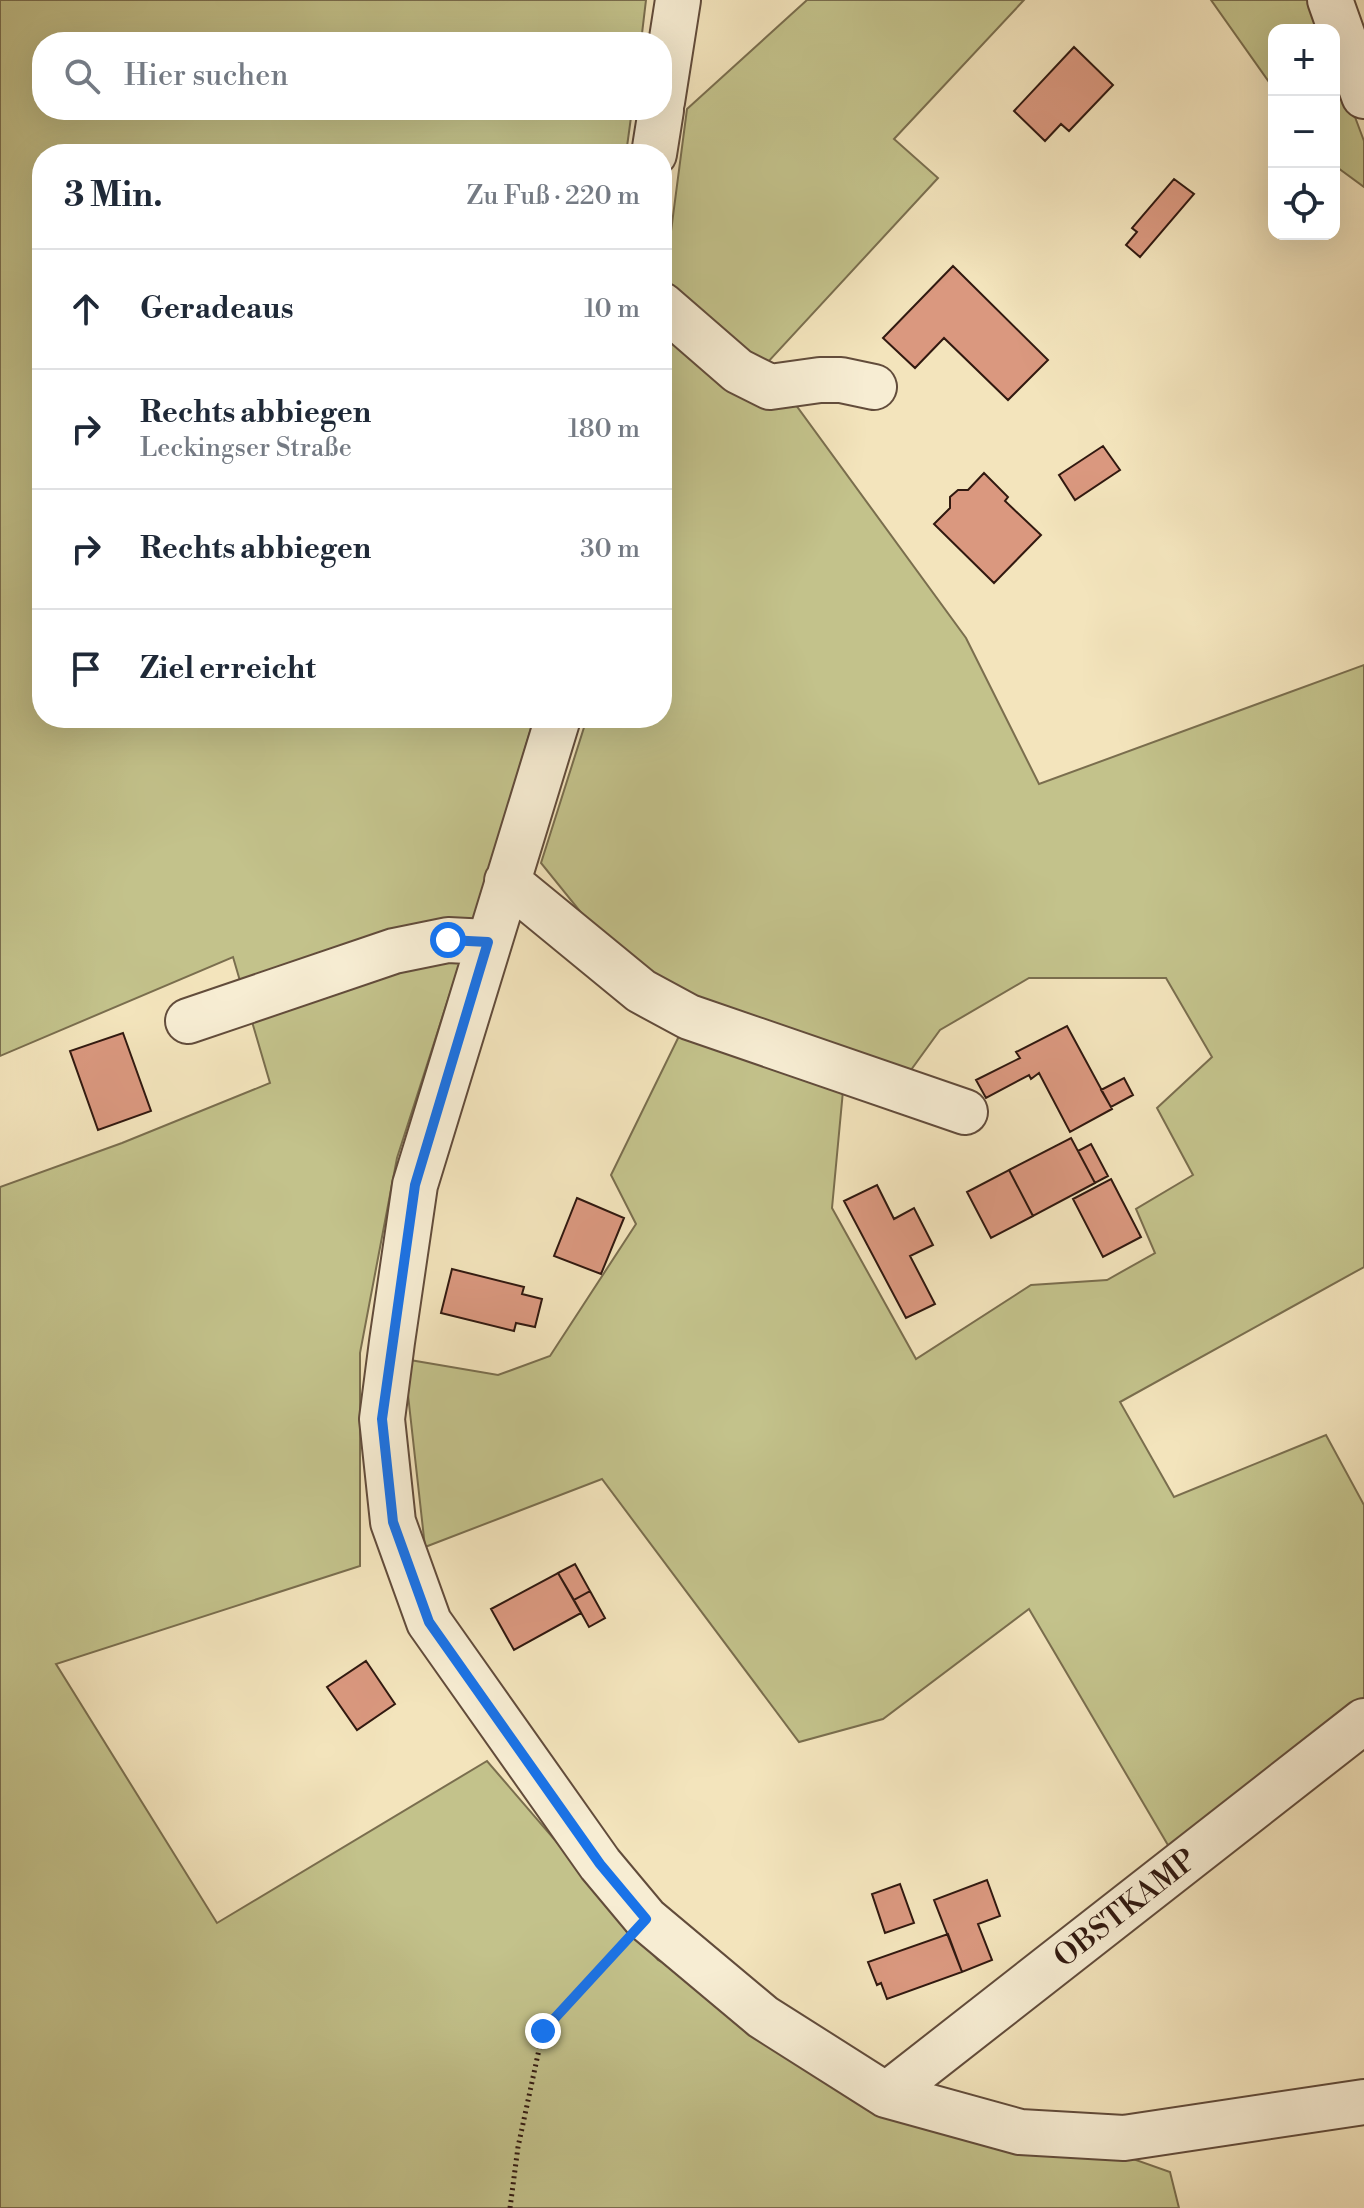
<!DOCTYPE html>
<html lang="de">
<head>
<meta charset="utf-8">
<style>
  body { margin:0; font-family:"Libre Bodoni",serif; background:#f2f2f3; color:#1f2937 }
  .controls { position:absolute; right:24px; top:24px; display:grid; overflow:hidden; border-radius:16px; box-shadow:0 8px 32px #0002 }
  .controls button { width:72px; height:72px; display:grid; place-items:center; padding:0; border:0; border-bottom:2px solid #e0e1e3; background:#fff; color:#1f2937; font:40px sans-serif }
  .stop { position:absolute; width:24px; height:24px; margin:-18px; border:6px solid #1a73e8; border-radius:50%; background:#fff }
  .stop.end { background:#1a73e8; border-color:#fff; box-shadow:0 2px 8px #0008 }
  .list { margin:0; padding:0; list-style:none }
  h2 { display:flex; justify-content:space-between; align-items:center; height:104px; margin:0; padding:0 32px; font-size:34px }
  h2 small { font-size:26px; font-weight:400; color:#747a83 }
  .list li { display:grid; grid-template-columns:52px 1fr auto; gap:24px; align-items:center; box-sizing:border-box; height:120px; padding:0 32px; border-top:2px solid #e0e1e3 }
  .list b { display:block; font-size:30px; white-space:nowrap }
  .list p { margin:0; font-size:26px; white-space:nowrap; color:#747a83 }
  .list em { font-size:26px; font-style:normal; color:#747a83 }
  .icon { flex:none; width:44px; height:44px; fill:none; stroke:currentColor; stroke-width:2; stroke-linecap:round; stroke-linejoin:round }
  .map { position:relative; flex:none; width:1364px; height:2208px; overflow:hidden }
  .search { position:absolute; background:#fff; box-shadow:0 8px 32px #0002; left:32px; top:32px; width:640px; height:88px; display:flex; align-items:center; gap:20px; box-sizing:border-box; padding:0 28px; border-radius:32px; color:#747a83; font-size:30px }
  .panel { position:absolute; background:#fff; box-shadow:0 8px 32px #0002; left:32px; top:144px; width:640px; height:584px; border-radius:32px }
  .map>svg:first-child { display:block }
</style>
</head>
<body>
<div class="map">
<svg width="1364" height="2208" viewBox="0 0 1364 2208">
  <rect width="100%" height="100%" fill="#f3e4bc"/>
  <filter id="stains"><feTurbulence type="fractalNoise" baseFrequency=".0025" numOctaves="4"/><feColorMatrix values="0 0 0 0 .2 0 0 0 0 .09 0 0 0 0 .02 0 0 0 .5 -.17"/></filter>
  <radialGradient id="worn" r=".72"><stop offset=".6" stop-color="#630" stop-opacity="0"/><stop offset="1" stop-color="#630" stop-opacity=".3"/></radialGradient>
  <path fill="#c3c28b" stroke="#7a6e4e" stroke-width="2" d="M0,0H646L641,42H42V110H632L626,154H42V718H534L482,894L397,1158L360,1353V1566L56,1664L217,1923L487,1761L658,1960L886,2076L975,2103L1170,2172L1179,2208H0V1187L122,1143L270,1083L233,957L0,1056Z
    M807,0H1024L894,139L938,178L766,364L966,638L1039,784L1364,665V1267L1120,1402L1174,1497L1326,1435L1364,1505V1712L1175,1857L1029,1609L883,1719L799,1742L602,1479L425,1547L404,1359L498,1375L550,1356L636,1224L611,1175L682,1030L844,1080L832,1208L916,1359L1031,1285L1107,1280L1155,1253L1136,1209L1193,1175L1157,1108L1212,1057L1166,978H1029L940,1030L908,1074L629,972L541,863L587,718H662V300L687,109Z
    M1211,0H1311L1322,30H1274V89Z
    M1334,61L1364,141V187L1334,165Z"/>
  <path fill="#da987f" stroke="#311910" stroke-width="2" d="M1074,47L1113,85L1069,131L1061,124L1045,141L1014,111Z
    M1174,179L1194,194L1140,257L1126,245L1137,232L1132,228Z
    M953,266L1048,360L1008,400L944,338L915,368L883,338Z
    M1103,446L1120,470L1075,500L1059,475Z
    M984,473L1008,497L1005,501L1041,535L994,583L934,524L950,508V497L958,490H968Z
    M1067,1026L1112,1109L1070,1132L1039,1073L1031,1079L1029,1075L986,1098L976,1080L1020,1058L1016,1052Z
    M123,1033L151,1111L98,1130L70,1051Z
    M1124,1078L1133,1095L1111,1107L1101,1090Z
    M1071,1138L1095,1183L1033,1216L1009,1170Z
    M1091,1144L1108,1176L1095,1183L1078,1151Z
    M1009,1170L1033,1216L991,1238L967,1192Z
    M1111,1179L1141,1237L1103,1257L1073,1199Z
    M877,1185L894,1219L914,1208L933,1245L910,1256L935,1304L906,1318L844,1201Z
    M577,1198L624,1218L601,1274L554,1256Z
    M452,1269L524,1287L522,1294L542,1299L535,1327L516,1323L514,1331L441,1313Z
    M575,1564L590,1591L574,1600L558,1573Z
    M558,1573L581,1613L514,1650L491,1609Z
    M590,1591L605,1618L589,1627L574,1600Z
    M366,1661L395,1704L357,1730L327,1687Z
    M987,1880L1000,1916L978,1924L992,1960L962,1972L934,1900Z
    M900,1884L914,1923L885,1933L872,1894Z
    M948,1934L962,1972L887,1999L881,1983L877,1985L868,1962Z"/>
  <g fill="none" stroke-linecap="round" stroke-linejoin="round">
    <g stroke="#624c3b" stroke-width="48">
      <path id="minor" d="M1330,0L1364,96
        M662,102L678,0
        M654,154L661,110
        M662,305L738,371L770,387L820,380H841L874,387
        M558,718L415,1185L392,1342L382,1419L393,1522L429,1622L600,1864L646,1919L763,2017L886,2095L1020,2132L1124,2138L1364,2102
        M507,881L641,991L689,1017L965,1112
        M188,1021L394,951L448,940L488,942
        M886,2095L1364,1721"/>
    </g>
    <path stroke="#311910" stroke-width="5" stroke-dasharray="2 4" stroke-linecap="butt" d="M510,2208L518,2147L543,2031L618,1949"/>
    <use href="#minor" stroke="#f7edd3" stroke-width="44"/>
  </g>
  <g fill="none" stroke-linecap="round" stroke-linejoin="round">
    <path stroke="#1a73e8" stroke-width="10" d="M448,940L488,942L415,1185L382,1419L393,1522L429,1622L600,1864L646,1919L543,2031"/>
  </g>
  <g text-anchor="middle" stroke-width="8" stroke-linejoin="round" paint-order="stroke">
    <g font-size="30" fill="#311910" stroke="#f7edd3">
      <text transform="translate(1125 1908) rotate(-38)" y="10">OBSTKAMP</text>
    </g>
  </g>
  <rect width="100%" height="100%" filter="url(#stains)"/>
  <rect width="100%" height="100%" fill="url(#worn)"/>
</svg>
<div class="controls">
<button>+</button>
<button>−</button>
<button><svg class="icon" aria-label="locate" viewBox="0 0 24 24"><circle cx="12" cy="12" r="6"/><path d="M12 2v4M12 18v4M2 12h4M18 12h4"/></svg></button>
</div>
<div class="stop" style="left:448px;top:940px"></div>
<div class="stop end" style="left:543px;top:2031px"></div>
<div class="search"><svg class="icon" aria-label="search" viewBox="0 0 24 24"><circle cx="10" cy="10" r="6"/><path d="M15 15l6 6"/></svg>Hier suchen</div>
<section class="panel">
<h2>3 Min.<small>Zu Fuß · 220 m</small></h2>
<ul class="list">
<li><svg class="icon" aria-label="ahead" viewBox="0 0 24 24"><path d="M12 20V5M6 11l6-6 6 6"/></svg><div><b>Geradeaus</b></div><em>10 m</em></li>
<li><svg class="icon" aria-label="right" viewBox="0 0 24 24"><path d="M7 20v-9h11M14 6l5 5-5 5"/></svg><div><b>Rechts abbiegen</b><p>Leckingser Straße</p></div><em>180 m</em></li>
<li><svg class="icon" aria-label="right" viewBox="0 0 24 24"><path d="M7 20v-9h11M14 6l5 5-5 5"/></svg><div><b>Rechts abbiegen</b></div><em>30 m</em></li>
<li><svg class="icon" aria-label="arrive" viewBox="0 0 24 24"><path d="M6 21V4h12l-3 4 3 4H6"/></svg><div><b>Ziel erreicht</b></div></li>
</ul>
</section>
</div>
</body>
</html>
